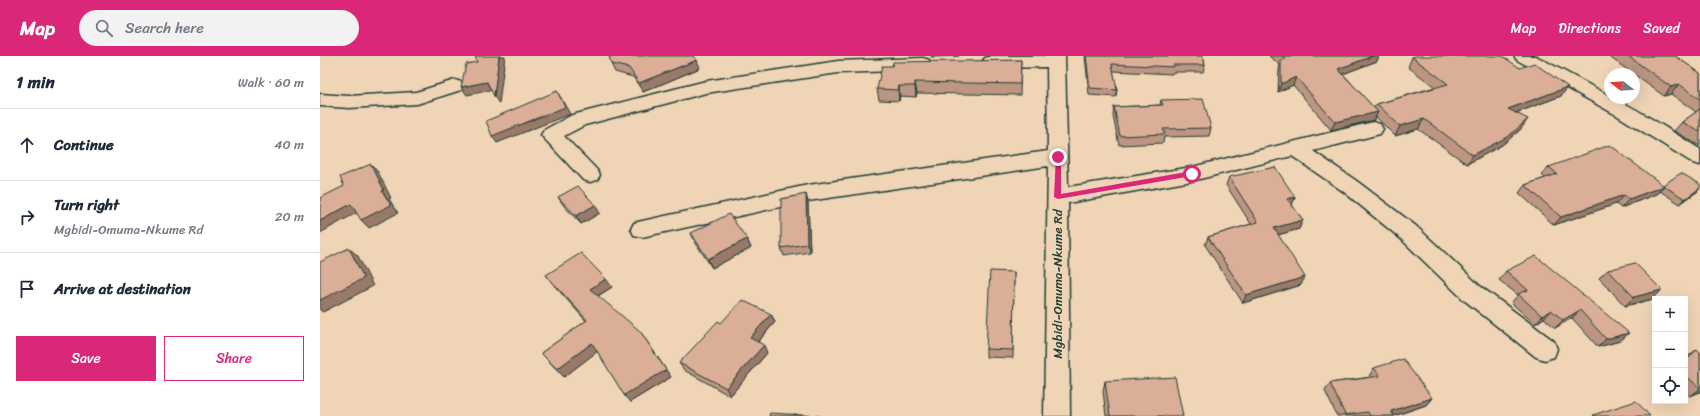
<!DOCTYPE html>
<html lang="en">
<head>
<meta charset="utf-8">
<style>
  body { margin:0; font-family:Sriracha,sans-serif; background:#f2f2f3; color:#1f2937 }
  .controls { position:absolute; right:12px; bottom:12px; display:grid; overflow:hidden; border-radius:0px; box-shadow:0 4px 16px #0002 }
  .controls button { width:36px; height:36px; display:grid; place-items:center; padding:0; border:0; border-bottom:1px solid #e0e1e3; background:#fff; color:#1f2937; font:20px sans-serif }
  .compass { position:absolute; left:1284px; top:12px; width:36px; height:36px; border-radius:50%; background:#fff; box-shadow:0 4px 16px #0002; rotate:287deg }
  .stop { position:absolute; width:12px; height:12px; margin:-9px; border:3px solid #db2777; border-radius:50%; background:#fff }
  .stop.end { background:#db2777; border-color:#fff; box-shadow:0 1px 4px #0008 }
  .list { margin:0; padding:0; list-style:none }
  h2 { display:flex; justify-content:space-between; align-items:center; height:52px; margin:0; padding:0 16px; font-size:17px }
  h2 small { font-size:13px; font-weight:400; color:#747a83 }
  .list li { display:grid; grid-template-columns:26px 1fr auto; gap:12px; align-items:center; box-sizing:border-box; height:72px; padding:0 16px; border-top:1px solid #e0e1e3 }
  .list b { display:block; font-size:15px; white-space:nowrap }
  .list p { margin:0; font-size:13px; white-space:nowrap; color:#747a83 }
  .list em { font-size:13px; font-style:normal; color:#747a83 }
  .actions { display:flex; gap:8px; padding:12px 16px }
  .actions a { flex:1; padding:9px 0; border:1px solid #db2777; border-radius:0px; text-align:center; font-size:14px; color:#db2777 }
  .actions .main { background:#db2777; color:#fff }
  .icon { flex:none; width:22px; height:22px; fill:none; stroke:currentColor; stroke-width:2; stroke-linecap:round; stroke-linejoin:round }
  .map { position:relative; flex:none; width:1380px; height:360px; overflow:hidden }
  header { display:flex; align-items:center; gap:24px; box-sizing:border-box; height:56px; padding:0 20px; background:#db2777; color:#fff }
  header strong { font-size:19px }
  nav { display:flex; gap:22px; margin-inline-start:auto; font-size:14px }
  .search { width:280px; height:36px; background:#f2f2f3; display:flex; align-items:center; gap:10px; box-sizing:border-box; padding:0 14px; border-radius:22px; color:#747a83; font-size:15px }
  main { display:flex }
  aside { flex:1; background:#fff }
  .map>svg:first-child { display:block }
</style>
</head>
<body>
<header>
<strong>Map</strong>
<div class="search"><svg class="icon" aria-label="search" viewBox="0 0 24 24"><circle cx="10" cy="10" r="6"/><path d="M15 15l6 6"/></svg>Search here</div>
<nav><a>Map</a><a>Directions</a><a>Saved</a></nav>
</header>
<main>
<aside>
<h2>1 min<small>Walk · 60 m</small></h2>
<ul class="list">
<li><svg class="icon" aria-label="ahead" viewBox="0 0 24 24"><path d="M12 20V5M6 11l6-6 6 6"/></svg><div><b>Continue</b></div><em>40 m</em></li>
<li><svg class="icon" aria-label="right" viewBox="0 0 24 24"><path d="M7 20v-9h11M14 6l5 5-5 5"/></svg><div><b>Turn right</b><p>Mgbidi-Omuma-Nkume Rd</p></div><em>20 m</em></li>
<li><svg class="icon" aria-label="arrive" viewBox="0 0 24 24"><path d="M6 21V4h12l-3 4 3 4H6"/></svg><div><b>Arrive at destination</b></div></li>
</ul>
<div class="actions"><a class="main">Save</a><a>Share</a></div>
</aside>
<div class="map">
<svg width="1380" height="360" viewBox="0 0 1380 360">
  <rect width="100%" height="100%" fill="#f0d4b6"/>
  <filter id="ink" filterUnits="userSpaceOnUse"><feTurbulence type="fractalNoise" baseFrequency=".025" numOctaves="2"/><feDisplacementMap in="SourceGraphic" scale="8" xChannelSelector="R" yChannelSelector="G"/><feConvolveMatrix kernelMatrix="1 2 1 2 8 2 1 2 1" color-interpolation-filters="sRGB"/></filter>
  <g filter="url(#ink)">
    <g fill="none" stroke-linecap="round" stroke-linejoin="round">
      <g stroke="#1f3d34" stroke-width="3">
        <path id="minor" d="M671,0H745L748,131L872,111L1053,66L1060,68L1063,73L1060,78L993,95L1038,126L1096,170L1160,230L1234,285L1237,293L1234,301L1225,304L1216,301L1144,244L1080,182L1024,136L972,100L872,125L748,147L750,360H724L728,110L488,145L322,181L314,179L311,173L314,167L322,165L488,129L728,95L727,11L671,12L665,10L662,6L665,2Z
          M1194,0H1216L1290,40V42C1302,42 1365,84 1380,93V109L1373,107L1298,60L1197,4Z
          M603,2L609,4L612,8L609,12L603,14L518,17L386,37L265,69L244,80L277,114L280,119L277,124L270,126L263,124L221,79L224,74L252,59L386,25L518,5Z
          M135,24L141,26L144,30L141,34L97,48L29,52L0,50V38L29,40L96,36Z"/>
      </g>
      <use href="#minor" fill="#f0d4b6" fill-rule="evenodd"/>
    </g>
    <path fill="#bc9682" stroke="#1f3d34" d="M611,0H639L611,1Z
      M765,0H883L885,9L883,16H853L852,18L793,15L797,34L796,41L769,39Z
      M949,0H1059L1057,5L1023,18L1054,52L1057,48L1115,31L1088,11L1092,1L1200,12L1248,31L1241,40L1196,57L1201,73L1182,89L1147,108L1098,73L1075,80L1056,61L1054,64L1011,74L973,29L958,36L959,13L960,9Z
      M1288,0H1355L1380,17V90L1354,75L1362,66L1376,56L1351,38L1344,40Z
      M701,4L700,39L597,37L596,41L580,40L579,45L559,44L557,33L572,10Z
      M291,8L380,12L323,36L313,21L295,16Z
      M841,44L891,72L889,80L844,81L843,87L799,89L793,60L794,51L840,49Z
      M1229,111L1343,129L1378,135L1360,148L1340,135L1336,138L1301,152L1296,148L1234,169L1199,137L1205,129L1225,122L1222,119Z
      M909,121L975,141L972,149L983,164L979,173L958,179L981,229L923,247L885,189L888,181L931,168L906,129Z
      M486,138L488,147L490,196L464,200L461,192Z
      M238,141L280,157L261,168L244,150Z
      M371,177L427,183L431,192L392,212L375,186Z
      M1288,214L1342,234L1333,243L1305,250L1279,222Z
      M1186,215L1309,277L1300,285L1278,291L1252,262L1235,272L1224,262L1215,268L1191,247L1198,239L1179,224Z
      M694,216L693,302L666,301V293Z
      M226,219L292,231L278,240L351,321L310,346L277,295L244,321L221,297L266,265L232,227Z
      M451,258L455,266L438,286L447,297L410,340L364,314L359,307L401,267Z
      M1377,293L1380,296V336L1370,340L1365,336V303Z
      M1054,312L1112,342L1106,349L1074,360H1017L1005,335L1010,327L1050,321L1049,320Z
      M785,325L863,360H786L783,335Z"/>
    <path fill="#997a6a" stroke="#1f3d34" d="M179,0H185L179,48L174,40Z
      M1053,0H1059L1057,5L1015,21L1018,13Z
      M377,4L380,12L323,36L319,27Z
      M976,21L973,29L958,36L961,28Z
      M167,26L172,34L147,39L141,31Z
      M595,26L597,37L596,41L595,30Z
      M1359,28L1351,38L1344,40L1351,31Z
      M579,30L580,40L579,45L578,34Z
      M1248,31L1241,40L1182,62L1188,53Z
      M237,35L250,58L177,87L172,80Z
      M1058,56L1054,64L1011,74L1015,66Z
      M1104,63L1098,73L1075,80L1080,70Z
      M1208,63L1201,73L1182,89L1147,108L1153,99Z
      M51,108L58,116L71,142L69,143L78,157L49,172L41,164Z
      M1344,130L1336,138L1301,152L1309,143Z
      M1380,132L1378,135L1360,148L1365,143Z
      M486,138L488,147L490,196L487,188Z
      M1304,139L1296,148L1234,169L1241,161Z
      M975,141L972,149L967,143Z
      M31,148L38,156L0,177V165Z
      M275,149L280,157L261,168L256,160Z
      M983,164L979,173L950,181L954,172Z
      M427,183L431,192L392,212L388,203Z
      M29,192L38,200L53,230L3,256L0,254V244Z
      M985,221L981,229L923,247L926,239Z
      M286,223L292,231L276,241L270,233Z
      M1342,234L1333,243L1305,250L1314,241Z
      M1231,254L1224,262L1215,268L1222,260Z
      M1260,254L1252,262L1235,272L1243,264Z
      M451,258L455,266L434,290L430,282Z
      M320,275L351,321L310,346L304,339Z
      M1309,277L1300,285L1278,291L1286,283Z
      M272,287L278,295L244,321L237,313Z
      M444,289L447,297L410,340L406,332Z
      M1380,333V336L1370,340Z
      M1112,342L1106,349L1073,360L1071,355Z"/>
    <path fill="#dbae97" stroke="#1f3d34" d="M155,0H179L174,40L167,26L141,31L146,8L157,6Z
      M289,0H373L377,4L319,27L309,12L291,8Z
      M766,0H883L885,9H853L854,11L792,8L797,34L770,32Z
      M962,0H1053L1018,13L1058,56L1015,66L976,21L961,28V5L966,3Z
      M1096,0H1182L1200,12L1214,7L1248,31L1188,53L1208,63L1189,80L1153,99L1104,63L1080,70L1057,48L1128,28L1092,1Z
      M1308,0H1355L1380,17V43L1359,28L1351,31Z
      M701,4L700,28L595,26V30H579L578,34L557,33L562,10H572L573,6Z
      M237,35L245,51L172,80L166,65Z
      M883,43L891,72L843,73L845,78L800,80L794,51L843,49L841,44Z
      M1380,53V76L1362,66Z
      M1290,89L1344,130L1309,143L1304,139L1241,161L1205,129L1237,118L1229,111Z
      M51,108L64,134L62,135L71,149L41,164L31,148L0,165V142L24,130L20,121Z
      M955,111L975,141L967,143L983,164L954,172L985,221L926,239L888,181L938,166L909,121Z
      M1361,117L1380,128V132L1365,143L1344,130L1343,129Z
      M258,130L275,149L256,160L238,141Z
      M486,138L487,188L461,192V143Z
      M409,158L427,183L388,203L371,177Z
      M29,192L44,222L0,244V206Z
      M261,197L286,223L270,233L320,275L346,314L304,339L272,287L237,313L221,297L267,264L226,219Z
      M1216,200L1309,277L1286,283L1260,254L1243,264L1231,254L1222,260L1198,238L1208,234L1186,215Z
      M1315,207L1342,234L1314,241L1288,214Z
      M670,215L694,216L693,294L666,293Z
      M422,244L451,258L430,282L444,289L406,332L359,307L398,265L401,267Z
      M1377,293L1380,296V332L1365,319V306Z
      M1083,303L1112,342L1071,355L1074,360H1050L1048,356L1025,359L1010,327L1060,320L1054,312Z
      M855,321L863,360H790L785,325Z
      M1316,345L1330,360H1274L1273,359Z
      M450,357L499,360H449Z"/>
  </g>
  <path fill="#db2777" d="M736,99L741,101V138L872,115L875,118L872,120L738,143L734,141Z"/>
  <g text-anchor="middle" stroke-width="3.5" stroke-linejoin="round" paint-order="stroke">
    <g font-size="13" fill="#1f3d34" stroke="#f0d4b6">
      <text transform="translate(737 228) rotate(-90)" y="5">Mgbidi-Omuma-Nkume Rd</text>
    </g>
  </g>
</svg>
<div class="controls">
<button>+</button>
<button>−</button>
<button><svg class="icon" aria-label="locate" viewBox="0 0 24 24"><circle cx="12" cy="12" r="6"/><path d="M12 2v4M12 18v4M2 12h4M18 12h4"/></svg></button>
</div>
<svg class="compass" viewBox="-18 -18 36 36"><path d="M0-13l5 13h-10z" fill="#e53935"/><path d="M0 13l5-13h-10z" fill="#747a83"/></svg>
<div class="stop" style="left:872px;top:118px"></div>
<div class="stop end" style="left:738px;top:101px"></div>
</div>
</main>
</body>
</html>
